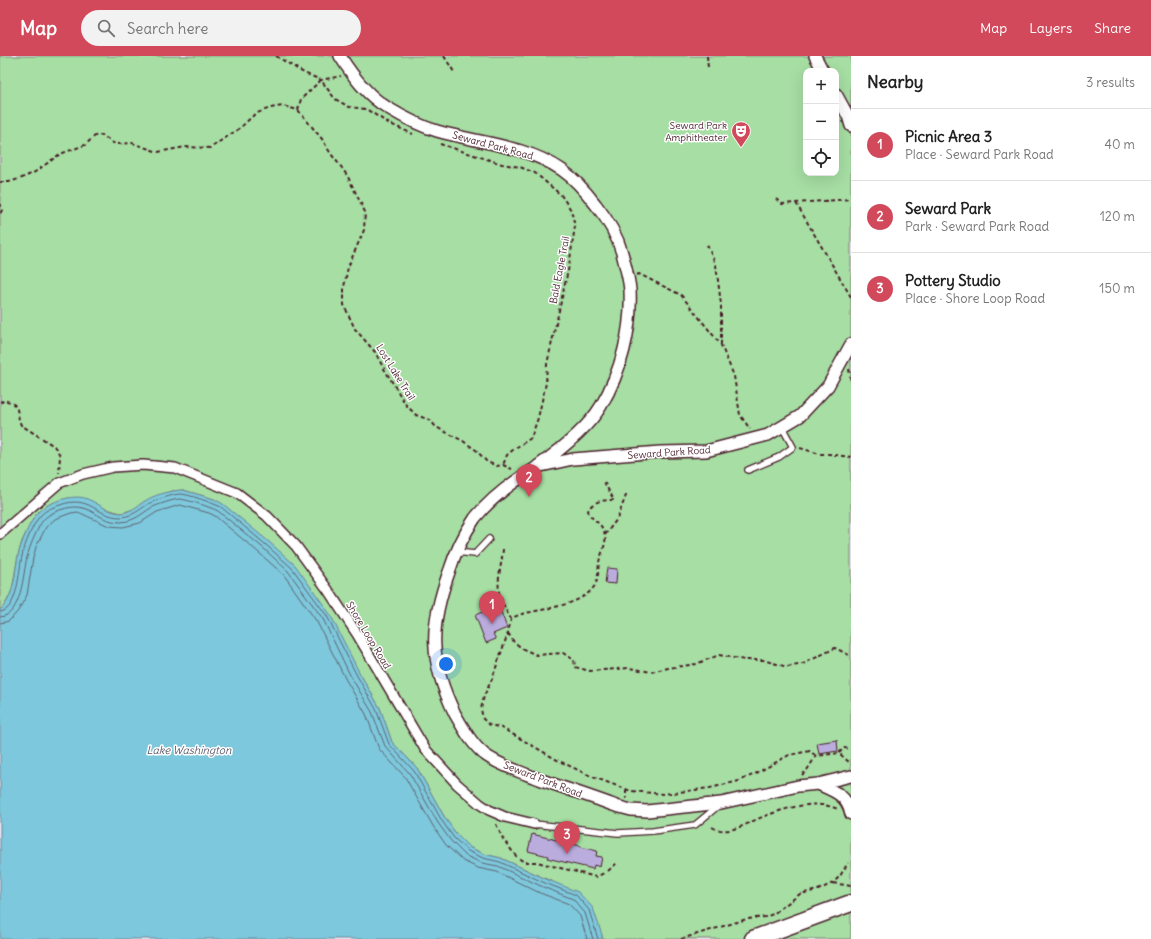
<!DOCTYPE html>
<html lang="en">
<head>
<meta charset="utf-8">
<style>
  body { margin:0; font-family:Delius,sans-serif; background:#f2f2f2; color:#222 }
  .controls { position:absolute; right:12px; top:12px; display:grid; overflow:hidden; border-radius:8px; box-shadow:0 4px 16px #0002 }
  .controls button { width:36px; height:36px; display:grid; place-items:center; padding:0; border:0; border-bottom:1px solid #e0e0e0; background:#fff; color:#222; font:20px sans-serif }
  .you { position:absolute; left:446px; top:608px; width:14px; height:14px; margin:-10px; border:3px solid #fff; border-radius:50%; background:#1a73e8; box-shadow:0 0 0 6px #1a73e833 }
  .badge { display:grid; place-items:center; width:26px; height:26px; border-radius:50%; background:#d1495b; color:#fff; font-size:13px; font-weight:700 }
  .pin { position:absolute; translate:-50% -33px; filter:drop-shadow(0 1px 2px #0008) }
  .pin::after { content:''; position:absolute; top:21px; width:14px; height:12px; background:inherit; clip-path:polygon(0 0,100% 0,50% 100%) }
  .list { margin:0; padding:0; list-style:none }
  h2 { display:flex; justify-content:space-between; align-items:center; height:52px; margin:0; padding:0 16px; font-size:17px }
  h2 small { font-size:13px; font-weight:400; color:#767676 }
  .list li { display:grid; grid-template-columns:26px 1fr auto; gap:12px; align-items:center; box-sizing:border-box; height:72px; padding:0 16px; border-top:1px solid #e0e0e0 }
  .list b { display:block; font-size:15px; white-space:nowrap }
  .list p { margin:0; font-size:13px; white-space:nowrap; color:#767676 }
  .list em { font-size:13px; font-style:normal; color:#767676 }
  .icon { flex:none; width:22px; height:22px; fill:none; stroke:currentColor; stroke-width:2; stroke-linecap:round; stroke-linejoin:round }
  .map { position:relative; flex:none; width:851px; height:883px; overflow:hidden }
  header { display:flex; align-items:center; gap:24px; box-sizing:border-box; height:56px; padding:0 20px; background:#d1495b; color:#fff }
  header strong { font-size:19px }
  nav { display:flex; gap:22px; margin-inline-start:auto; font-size:14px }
  .search { width:280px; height:36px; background:#f2f2f2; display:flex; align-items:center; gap:10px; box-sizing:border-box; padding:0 14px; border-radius:22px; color:#767676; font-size:15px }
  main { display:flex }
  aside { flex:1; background:#fff }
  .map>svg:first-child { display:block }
</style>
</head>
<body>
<header>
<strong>Map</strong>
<div class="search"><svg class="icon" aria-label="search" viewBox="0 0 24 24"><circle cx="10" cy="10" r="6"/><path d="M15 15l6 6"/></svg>Search here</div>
<nav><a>Map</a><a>Layers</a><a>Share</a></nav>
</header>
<main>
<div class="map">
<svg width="851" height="883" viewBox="0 0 851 883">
  <rect width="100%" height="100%" fill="#eae6f5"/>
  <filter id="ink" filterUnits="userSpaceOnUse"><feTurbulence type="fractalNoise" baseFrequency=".025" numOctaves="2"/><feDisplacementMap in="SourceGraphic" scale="8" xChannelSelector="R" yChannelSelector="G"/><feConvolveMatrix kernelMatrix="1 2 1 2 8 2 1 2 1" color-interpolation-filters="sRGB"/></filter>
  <g filter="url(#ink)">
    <path fill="#a6dea3" stroke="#787e67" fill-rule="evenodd" d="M0,0H851V883H602V879L551,824L546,823L501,802L484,798L469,791L457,779L445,762L417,712L392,686L380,652L359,616L214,443L183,434L172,435L145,445L134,453L121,457L68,442L48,449L33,463L22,485L18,499L12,534L5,549L0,554ZM806,15H836V117H806Z"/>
    <path fill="#7dc8dc" stroke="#698495" d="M183,434L214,443L223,448L268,485L295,509L330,558L359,616L380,652L392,686L417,712L445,762L457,779L469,791L484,798L501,802L546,823L578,836L593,852L602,879V883H0V554C15,540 14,519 18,500C20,489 31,463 38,456C47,447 65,441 78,441C93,441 105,457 121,457C131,456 137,450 145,445C153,439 173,434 183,434Z"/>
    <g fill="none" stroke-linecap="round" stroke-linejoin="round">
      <path stroke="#5e6372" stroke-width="1" d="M0,556C18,555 19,513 22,500C24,490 34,465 41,459C47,453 54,451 60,449C90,438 96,461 121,461C133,460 139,454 148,448C153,445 174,438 180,438C189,438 212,447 221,451L265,488L292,512L327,560L356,618L376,653L389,688L414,715L442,765L454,782L468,795L483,802L500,806L545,827L576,839L589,854L598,883
        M0,561C22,560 23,517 27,501C29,492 38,470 44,463C49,458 55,456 60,454C91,443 95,466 121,466C135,465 141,458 151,452C156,449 175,443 180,443C189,444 210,451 218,455L262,491L288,515L323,563L351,621L372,656L385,690L410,718L438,767L451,785L466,800L482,807L498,810L543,831L573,843L585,857L593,883
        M0,567L9,565L18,555L27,539L33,502L36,491L46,471L55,463L71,457L78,456L109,470L123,471L140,467L157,456L180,449L209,457L215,460L258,496L284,519L317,566L346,624L366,658L379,693L405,721L433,770L446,789L463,805L478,812L497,816L540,837L569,848L580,860L587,883"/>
    </g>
    <path fill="#baadde" stroke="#4a1f2b" d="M607,512L617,513L616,528L605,527Z
      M485,555L488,561L501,556L507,572L493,578L496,583L486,587L475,559Z
      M837,684L838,695L819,698L817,687Z
      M532,778L581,790V791L597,795L596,800L602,801L600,811L594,809L593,813L547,802L548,800L528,795Z"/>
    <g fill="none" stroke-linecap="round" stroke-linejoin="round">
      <g stroke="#4a1f2b" stroke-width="8">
        <path id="service" d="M748,414L779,401L793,391L782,371
          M456,496L475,498L489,483
          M534,768L618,777L653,775L695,769L718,750"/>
      </g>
      <g stroke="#4a1f2b" stroke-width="12">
        <path id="pedestrian" d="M0,478L59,427L83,418L113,411L143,409L175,412L237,437L267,460L296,490L328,534L357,578L425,693L457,728L480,748L489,754L505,761L534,768"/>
      </g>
      <g stroke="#4a1f2b" stroke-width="14">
        <path id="minor" d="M340,0C352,19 367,40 388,52C403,61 420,70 437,75C479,87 525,89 562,114C575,123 587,137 596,149C608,164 617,179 622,197C625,209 629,222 630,234C632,274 621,316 601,350C588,372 559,395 538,410C533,415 526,418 520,422C504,433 487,447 475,462C464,478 455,497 449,516C429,571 429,605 455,658C463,672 471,687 484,698C497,708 513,713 528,719C557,730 587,739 616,750L631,754L647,755L721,747L798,730L818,728L851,720
          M815,0L823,15
          M836,38L848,60L851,70
          M541,410L573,403L660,396L706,395L768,379L800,360L828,330L851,288
          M818,728C834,735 847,739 851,758"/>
      </g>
      <g stroke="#4a1f2b" stroke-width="19">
        <path id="secondary" d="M753,883L851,847"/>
      </g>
      <path stroke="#4a1f2b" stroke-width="2" stroke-dasharray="4 3" stroke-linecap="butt" d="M276,0L304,17L321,24L341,20
        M444,0L454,16
        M707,0L708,12
        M298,54L322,83L331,98L342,112L348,121L365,156L364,174L348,211L344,231V249L355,273L375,296L383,311L406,349L416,359L430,364L436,371L463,385L476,394L487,406L497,410L503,409L512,413
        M440,88L502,108L520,111L535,117L561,139L571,154L575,170L569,210L547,308L546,327L538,362L531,382L514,393L507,399L503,409
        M0,126H9L22,122L35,116L60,98L85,89L95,80L102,79L113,87L119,88L132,87L158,96L185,91L210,92L240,72L255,58L270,52L283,50L298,54L301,43L321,24L335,43L349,51L366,53L388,67L413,78
        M776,143L782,148L851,143
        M0,147L2,154L0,158
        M796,147L851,241
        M707,189L716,209L721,248V288
        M637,219L639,218L681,239L721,289L734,320L740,359L750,373
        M849,313L851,326
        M0,345L2,346L4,344C22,349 15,356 21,369L54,390L60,399L59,417
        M800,392L820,398H829L851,401
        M604,426L614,444C605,444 592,444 588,455C590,464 602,465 605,479C607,488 601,497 599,506C598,514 599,525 593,532C581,548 550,552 531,556C524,557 517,559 511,563L508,577L492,623L484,640L481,653L483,663L490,669L502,672L559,705L593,721L631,735L664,738L710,732L739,725L755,718L789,699L810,695L816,700
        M605,479L617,463L627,437
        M503,493C502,507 497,522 499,536C501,545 506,555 511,563
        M508,577L514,586L523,593L537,599L563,597L574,604L575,611L590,615L629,612L651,616L668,612L696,608L719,599L744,604H763L787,611L803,608L835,592L851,600
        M839,697L844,692L851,693
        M802,719L807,714L816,700L839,697L851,708
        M626,734V743
        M496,768L503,783L516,800L524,806H537L596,821L606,816
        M712,771C729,781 748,766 765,760C787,752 814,743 838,753
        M608,815L618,806
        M833,827L851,830
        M681,883L747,863L765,861L773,858L800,838L818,834L833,827L840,820L848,807"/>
      <use href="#service" stroke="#fff" stroke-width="5.5"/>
      <use href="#pedestrian" stroke="#fff" stroke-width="9"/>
      <use href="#minor" stroke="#fff" stroke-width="11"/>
      <use href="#secondary" stroke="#fff" stroke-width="16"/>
    </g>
  </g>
  <defs>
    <g id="theatre-pin" transform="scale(1)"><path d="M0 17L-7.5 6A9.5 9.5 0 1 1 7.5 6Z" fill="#d1495b" stroke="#fff"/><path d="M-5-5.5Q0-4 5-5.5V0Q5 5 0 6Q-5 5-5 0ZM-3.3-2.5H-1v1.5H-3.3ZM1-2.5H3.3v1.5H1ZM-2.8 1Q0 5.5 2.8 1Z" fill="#fff"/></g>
  </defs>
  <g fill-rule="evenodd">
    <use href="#theatre-pin" x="741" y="75"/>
  </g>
  <g text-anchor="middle" stroke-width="3" stroke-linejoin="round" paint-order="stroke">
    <g font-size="10" fill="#4a1f2b" stroke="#fff" text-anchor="end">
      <text x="727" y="73">Seward Park<tspan x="727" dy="12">Amphitheater</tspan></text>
    </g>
    <g font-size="10" fill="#4a1f2b" stroke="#fff">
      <text transform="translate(493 89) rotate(15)" y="4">Seward Park Road</text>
      <text transform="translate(559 214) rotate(-79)" y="4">Bald Eagle Trail</text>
      <text transform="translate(396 316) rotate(58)" y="4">Lost Lake Trail</text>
      <text transform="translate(669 396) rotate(-4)" y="4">Seward Park Road</text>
      <text transform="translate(369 579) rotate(59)" y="4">Shore Loop Road</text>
      <text transform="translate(543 723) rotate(21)" y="4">Seward Park Road</text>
    </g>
    <g font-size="11" font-style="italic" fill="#5c5a69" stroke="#fff">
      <text x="189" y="698">Lake Washington</text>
    </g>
  </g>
</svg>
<div class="controls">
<button>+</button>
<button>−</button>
<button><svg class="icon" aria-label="locate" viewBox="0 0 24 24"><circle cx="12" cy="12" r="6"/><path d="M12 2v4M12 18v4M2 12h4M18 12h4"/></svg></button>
</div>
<div class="you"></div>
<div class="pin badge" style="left:492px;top:568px">1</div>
<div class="pin badge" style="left:529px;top:441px">2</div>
<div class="pin badge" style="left:567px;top:798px">3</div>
</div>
<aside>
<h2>Nearby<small>3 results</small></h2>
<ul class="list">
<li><span class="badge">1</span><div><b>Picnic Area 3</b><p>Place · Seward Park Road</p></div><em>40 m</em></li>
<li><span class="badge">2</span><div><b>Seward Park</b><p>Park · Seward Park Road</p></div><em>120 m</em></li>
<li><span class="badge">3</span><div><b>Pottery Studio</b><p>Place · Shore Loop Road</p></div><em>150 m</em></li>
</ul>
</aside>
</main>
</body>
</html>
